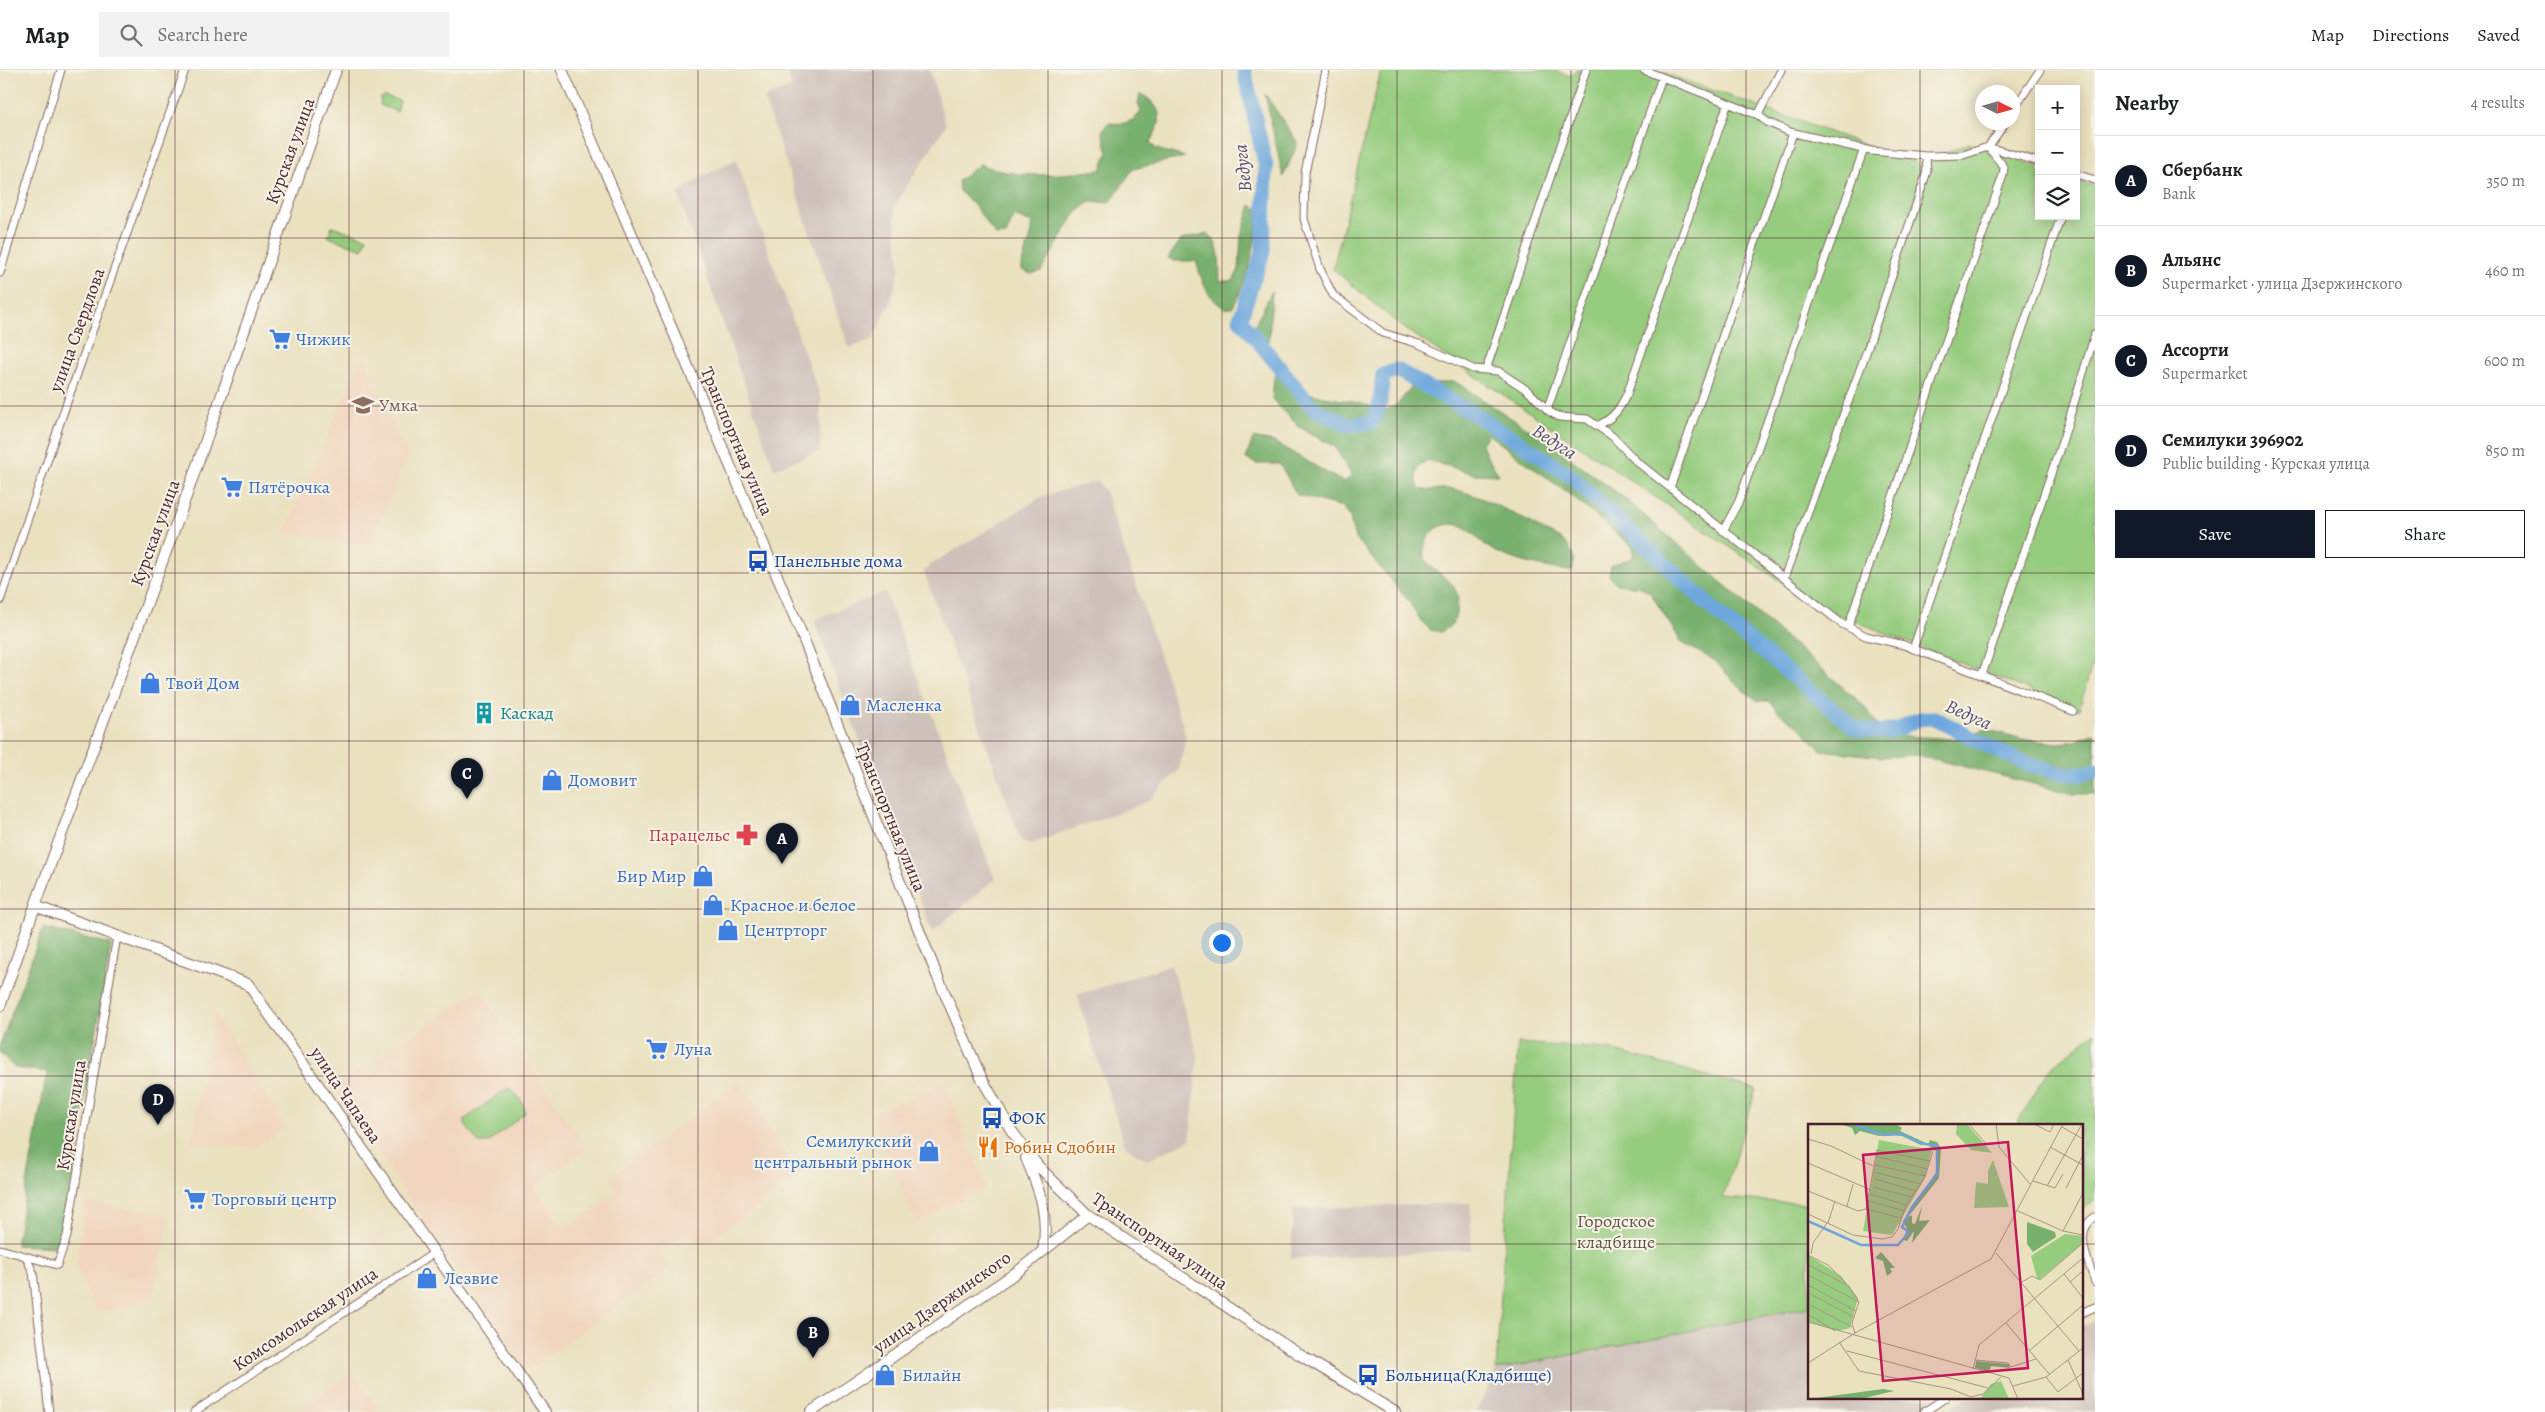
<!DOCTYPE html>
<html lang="en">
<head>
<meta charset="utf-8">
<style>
  body { margin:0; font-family:Alegreya,serif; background:#f2f2f2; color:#202124 }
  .controls { position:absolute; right:15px; top:15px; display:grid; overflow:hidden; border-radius:0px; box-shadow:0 2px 12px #0003 }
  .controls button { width:45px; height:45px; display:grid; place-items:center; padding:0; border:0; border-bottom:1px solid #e0e0e0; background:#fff; color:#202124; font:25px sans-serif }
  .compass { position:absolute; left:1975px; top:15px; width:45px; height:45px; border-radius:50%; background:#fff; box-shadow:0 2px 12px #0003; rotate:95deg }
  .you { position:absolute; left:1221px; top:872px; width:18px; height:18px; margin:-12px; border:4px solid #fff; border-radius:50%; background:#1a73e8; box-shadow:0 0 0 8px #1a73e833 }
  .badge { display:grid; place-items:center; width:32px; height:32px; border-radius:50%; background:#111827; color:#fff; font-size:16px; font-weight:700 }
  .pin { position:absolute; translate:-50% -41px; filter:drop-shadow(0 1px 2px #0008) }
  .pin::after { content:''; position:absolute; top:26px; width:18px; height:15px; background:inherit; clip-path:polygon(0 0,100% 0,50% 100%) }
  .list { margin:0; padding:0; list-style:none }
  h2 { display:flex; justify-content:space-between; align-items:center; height:65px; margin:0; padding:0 20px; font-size:21px }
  h2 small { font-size:16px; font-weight:400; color:#757577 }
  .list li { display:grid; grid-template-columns:32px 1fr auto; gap:15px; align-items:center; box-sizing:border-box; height:90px; padding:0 20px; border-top:1px solid #e0e0e0 }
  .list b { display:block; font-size:19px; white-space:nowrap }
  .list p { margin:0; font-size:16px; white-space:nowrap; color:#757577 }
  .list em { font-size:16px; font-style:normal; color:#757577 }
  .actions { display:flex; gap:10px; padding:15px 20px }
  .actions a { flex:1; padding:11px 0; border:1px solid #111827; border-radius:0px; text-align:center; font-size:18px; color:#111827 }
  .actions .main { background:#111827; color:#fff }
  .icon { flex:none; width:28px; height:28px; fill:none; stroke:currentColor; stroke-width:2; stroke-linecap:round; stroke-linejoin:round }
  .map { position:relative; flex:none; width:2095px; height:1342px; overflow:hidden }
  header { display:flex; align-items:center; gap:30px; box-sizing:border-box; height:70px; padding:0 25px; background:#fff; border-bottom:1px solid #e0e0e0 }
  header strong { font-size:24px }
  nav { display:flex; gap:28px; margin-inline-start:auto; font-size:18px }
  .search { width:350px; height:45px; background:#f2f2f2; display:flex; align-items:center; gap:12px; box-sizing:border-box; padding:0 18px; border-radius:0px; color:#757577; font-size:19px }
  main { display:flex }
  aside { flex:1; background:#fff }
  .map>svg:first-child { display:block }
</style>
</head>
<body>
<header>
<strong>Map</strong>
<div class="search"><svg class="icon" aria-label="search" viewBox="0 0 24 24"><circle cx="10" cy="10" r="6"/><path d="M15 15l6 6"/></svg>Search here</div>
<nav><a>Map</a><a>Directions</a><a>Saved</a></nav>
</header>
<main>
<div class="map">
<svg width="2095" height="1342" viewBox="0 0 2095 1342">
  <rect width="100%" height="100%" fill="#f7f3e8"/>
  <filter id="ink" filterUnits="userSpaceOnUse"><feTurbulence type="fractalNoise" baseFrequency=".02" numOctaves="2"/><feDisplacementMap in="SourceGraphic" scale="10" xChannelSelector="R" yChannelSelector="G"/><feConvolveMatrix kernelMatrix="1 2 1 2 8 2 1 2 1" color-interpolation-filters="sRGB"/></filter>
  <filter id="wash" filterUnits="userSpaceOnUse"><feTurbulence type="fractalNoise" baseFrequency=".0096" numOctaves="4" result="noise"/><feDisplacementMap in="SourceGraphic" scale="20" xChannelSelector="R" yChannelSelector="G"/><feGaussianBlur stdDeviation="1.12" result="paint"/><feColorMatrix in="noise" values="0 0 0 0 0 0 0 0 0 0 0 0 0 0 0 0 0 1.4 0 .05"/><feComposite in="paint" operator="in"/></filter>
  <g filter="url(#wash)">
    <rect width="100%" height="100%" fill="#eae1bf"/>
    <path fill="#f1d5bd" d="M363,285L408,386L369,476L285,462Z
      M479,920L587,1079L534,1117L565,1160L618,1122L610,1107L739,1011L799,1106L703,1176L688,1164L657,1178L670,1198L527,1301L333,1018Z
      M214,941L285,1057L255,1078L191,1073Z
      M944,1012L986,1118L916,1153L871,1044Z
      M85,1132L170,1145L153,1228L115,1240H95L76,1197Z
      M353,1302L380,1342H296Z"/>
    <path fill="#cec1ba" d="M787,0H930L946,55L894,137L900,198L890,233L873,269L849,278L764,28L792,17Z
      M736,90L821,329L820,381L774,399L678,124L701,107Z
      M1098,411L1106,424L1186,666L1179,700L1147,732L1031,774L1021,771L924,502L932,494L1043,426Z
      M885,522L995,809L932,862L814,550Z
      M1171,895L1198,985L1190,1070L1147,1090L1125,1076L1077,925Z
      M1470,1133L1472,1180L1291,1189L1293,1139Z
      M1809,1237V1328H1943L1920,1342H1476L1496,1300Z
      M2095,1251V1342H1944L1965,1328H2081V1256Z"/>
    <path fill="#95cc7e" stroke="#707654" d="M1381,0H1553L1570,6L1576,0H1656L1919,94L1969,73L2039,97V146H2076V110L2095,116V585L2079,640L1817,536L1401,256L1333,199Z
      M385,26L400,31L397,42L380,35L381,28Z
      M332,156L367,168L363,179L328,167Z
      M2095,962V1131L2081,1140V1056H2018L2019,1050L2050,998Z
      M1518,973L1608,979L1756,1019L1723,1128L1809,1134V1237L1496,1300Z
      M508,1018C516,1021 525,1035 525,1043L488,1073H479L465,1055V1049Z"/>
    <path fill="#78b06d" stroke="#61684c" d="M1140,24C1151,28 1162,40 1159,53C1158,59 1153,66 1150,72L1156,79L1185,87L1133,99L1110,133L1091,131L1075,144L1041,201L1031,204L1022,200C1021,183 1034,171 1032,153L1014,146L1006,165L996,166L974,135L959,121L958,111L980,94C1020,111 1060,104 1101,100L1108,82L1102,61L1108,53C1123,54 1131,54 1141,42L1138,33Z
      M1265,24L1298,73L1283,107Z
      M1251,135L1257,139C1258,171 1248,209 1233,237L1226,239C1207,228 1202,212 1196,191H1174L1168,188L1181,170L1207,163C1222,174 1219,195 1220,211H1233L1239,199L1241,166Z
      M1272,221L1269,272L1254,257Z
      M1275,298C1295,330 1335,326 1367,335C1375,337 1381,343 1389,339C1399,335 1404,326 1410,318L1454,311L1545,370L1623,427L1861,633L1881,659L1892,665L1955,669L1985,659L2027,670L2059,673L2074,671L2095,663V724H2074L1917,685L1882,687L1821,680L1797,655L1777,641L1770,631H1758L1738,616L1714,590L1682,573L1651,524L1641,517L1617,514L1609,506L1611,495L1633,488V477L1570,425L1488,364L1482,374L1486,385L1499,405L1474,404L1428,390L1418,397L1416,408L1419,419C1431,422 1443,417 1454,419C1492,429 1527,452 1562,470C1572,480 1576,486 1572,501C1550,499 1511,491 1491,479C1478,471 1469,455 1453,454C1443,454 1432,459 1428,468C1406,510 1478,495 1452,555L1441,562L1430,560L1421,551L1408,530L1355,468L1350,447L1343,437L1297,425L1280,394H1257L1246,389L1253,368L1274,372L1343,412L1352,406L1335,377L1299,357L1272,329Z
      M43,858L111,874L62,1167L57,1177L16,1175L47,1002L15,998L0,983V975Z"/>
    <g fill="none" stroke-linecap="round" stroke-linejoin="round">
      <path stroke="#6da7dd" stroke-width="15" d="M1244,0L1266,97L1263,182L1240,249L1313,338L1348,355L1373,352L1380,333L1383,305L1397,300L1486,351L1571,406L1717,543L1856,659C1871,661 1886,664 1900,658C1916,651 1914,648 1934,648C1971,666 2036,706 2076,704C2082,704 2089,702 2095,701"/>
    </g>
  </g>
  <g filter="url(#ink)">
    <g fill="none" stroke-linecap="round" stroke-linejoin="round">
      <g stroke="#82635f" stroke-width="9">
        <path id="street" d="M1326,0L1305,103L1304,149L1320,199L1333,225L1383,263L1419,274L1473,299L1498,301L1527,320L1550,342L1559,347L1587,349L1612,366L1636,391L1842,554L1866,566L1904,575L2073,641
          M1644,0L1758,45L1767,52L1790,62L1871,81L1926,86L1963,85L1988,77L2039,92
          M2012,42L2040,0
          M1758,45L1781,0
          M1988,77L2006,52
          M2076,104L2095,110
          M0,203L61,0
          M1486,300L1586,0
          M1547,340L1662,7
          M1597,356C1614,348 1619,340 1627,324L1728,33
          M1670,418L1793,63
          M1723,461L1739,431L1864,79
          M1784,508L1867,280L1923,114L1927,101L1926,86
          M0,531L66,335L185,0
          M1848,557L2003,105L2004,97L1988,77
          M1913,579L2061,146
          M1982,605L2063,369L2095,264
          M2095,1147C2072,1161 2089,1192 2095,1212
          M0,1179L57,1195L67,1166L117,866
          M26,1187L33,1202L49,1342
          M2081,1243L2095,1237
          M194,1342L434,1183
          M1924,1342L1945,1328"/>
      </g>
      <g stroke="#82635f" stroke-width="12">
        <path id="secondary" d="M562,0L800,560L936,903L981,1007L1011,1060L1038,1096L1088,1145L1300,1285L1395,1342
          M35,836L248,914L545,1342
          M0,936L35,836L181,441L336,0
          M1026,1088C1040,1121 1049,1145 1043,1181
          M811,1342L1017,1202L1088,1145"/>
      </g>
      <use href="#street" stroke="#fff" stroke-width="7"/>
      <use href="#secondary" stroke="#fff" stroke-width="10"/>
    </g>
  </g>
  <path fill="none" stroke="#4a1f2b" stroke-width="1" stroke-opacity="0.55" d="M175,0V1342M349,0V1342M524,0V1342M698,0V1342M873,0V1342M1048,0V1342M1222,0V1342M1397,0V1342M1571,0V1342M1746,0V1342M1920,0V1056M0,168H2095M0,336H2095M0,503H2095M0,671H2095M0,839H2095M0,1006H2095M0,1174H1809M2081,1174H2095M1920,1328V1342"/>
  <defs>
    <g id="supermarket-bare" transform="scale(1.725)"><path d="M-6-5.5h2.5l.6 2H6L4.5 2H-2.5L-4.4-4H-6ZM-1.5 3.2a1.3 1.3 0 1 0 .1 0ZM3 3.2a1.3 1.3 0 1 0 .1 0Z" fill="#3f7fe0" stroke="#f7f3e8" stroke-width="2.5" paint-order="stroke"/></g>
    <g id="school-bare" transform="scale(1.725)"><path d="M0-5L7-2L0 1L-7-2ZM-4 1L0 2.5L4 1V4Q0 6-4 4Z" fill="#8d6e63" stroke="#f7f3e8" stroke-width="2.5" paint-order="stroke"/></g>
    <g id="bus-bare" transform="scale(1.725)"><path d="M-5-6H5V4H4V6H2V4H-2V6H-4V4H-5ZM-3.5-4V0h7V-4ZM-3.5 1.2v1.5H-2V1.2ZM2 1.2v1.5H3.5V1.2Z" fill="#1a4fb4" stroke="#f7f3e8" stroke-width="2.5" paint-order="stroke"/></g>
    <g id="shop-bare" transform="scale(1.725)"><path d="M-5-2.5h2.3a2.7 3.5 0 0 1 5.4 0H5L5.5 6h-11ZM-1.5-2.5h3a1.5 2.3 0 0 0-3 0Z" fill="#3f7fe0" stroke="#f7f3e8" stroke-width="2.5" paint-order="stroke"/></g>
    <g id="building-bare" transform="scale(1.725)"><path d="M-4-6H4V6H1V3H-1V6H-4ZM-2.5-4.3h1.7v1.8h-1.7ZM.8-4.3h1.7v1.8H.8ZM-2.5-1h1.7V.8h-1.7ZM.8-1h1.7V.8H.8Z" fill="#0f9aa8" stroke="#f7f3e8" stroke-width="2.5" paint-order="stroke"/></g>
    <g id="pharmacy-bare" transform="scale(1.725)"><path d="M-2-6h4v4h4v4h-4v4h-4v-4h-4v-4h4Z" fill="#e0444e" stroke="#f7f3e8" stroke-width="2.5" paint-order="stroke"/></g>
    <g id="restaurant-bare" transform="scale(1.725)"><path d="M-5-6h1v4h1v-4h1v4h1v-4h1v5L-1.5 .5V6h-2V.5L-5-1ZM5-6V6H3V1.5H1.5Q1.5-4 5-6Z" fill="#e8710a" stroke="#f7f3e8" stroke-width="2.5" paint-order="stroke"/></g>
  </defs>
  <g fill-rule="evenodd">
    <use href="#supermarket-bare" x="280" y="269"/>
    <use href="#school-bare" x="363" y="335"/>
    <use href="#supermarket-bare" x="232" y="417"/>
    <use href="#bus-bare" x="758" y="491"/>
    <use href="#shop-bare" x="150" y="613"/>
    <use href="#shop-bare" x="850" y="635"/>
    <use href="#building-bare" x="484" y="643"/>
    <use href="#shop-bare" x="552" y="710"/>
    <use href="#pharmacy-bare" x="747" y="765"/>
    <use href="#shop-bare" x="703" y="806"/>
    <use href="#shop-bare" x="713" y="835"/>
    <use href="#shop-bare" x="728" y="860"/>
    <use href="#supermarket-bare" x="657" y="979"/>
    <use href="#bus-bare" x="992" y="1048"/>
    <use href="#restaurant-bare" x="988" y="1077"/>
    <use href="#shop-bare" x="929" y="1081"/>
    <use href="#supermarket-bare" x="195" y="1129"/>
    <use href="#shop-bare" x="427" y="1208"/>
    <use href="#shop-bare" x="885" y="1305"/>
    <use href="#bus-bare" x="1368" y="1305"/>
  </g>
  <g text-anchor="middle" stroke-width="4" stroke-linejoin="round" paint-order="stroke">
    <g font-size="18" fill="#4a1f2b" stroke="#f7f3e8">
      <text transform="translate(290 81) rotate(-70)" y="6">Курская улица</text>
      <text transform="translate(77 260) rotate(-70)" y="6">улица Свердлова</text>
      <text transform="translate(737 371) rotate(67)" y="6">Транспортная улица</text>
      <text transform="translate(155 463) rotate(-70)" y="6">Курская улица</text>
      <text transform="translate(891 747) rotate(68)" y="6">Транспортная улица</text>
      <text transform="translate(346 1025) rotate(56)" y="6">улица Чапаева</text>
      <text transform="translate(71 1045) rotate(-81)" y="6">Курская улица</text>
      <text transform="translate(1160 1171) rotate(34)" y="6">Транспортная улица</text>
      <text transform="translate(942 1232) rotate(-35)" y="6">улица Дзержинского</text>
      <text transform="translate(305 1249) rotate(-34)" y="6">Комсомольская улица</text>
    </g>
    <g font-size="18" fill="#366cbe" stroke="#f7f3e8" text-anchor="start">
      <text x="296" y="275">Чижик</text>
      <text x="248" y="423">Пятёрочка</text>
      <text x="166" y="619">Твой Дом</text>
      <text x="866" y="641">Масленка</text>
      <text x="568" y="716">Домовит</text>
      <text x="686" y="812" text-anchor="end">Бир Мир</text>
      <text x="730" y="841">Красное и белое</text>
      <text x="744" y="866">Центрторг</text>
      <text x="674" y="985">Луна</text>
      <text x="912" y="1077" text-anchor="end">Семилукский<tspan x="912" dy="21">центральный рынок</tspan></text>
      <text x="212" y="1135">Торговый центр</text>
      <text x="444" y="1214">Лезвие</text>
      <text x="902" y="1311">Билайн</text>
    </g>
    <g font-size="18" fill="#785e54" stroke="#f7f3e8" text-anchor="start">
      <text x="379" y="341">Умка</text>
    </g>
    <g font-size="18" fill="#164399" stroke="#f7f3e8" text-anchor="start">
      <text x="774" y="497">Панельные дома</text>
      <text x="1009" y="1054">ФОК</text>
      <text x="1385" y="1311">Больница(Кладбище)</text>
    </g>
    <g font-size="18" fill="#0d838f" stroke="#f7f3e8" text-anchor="start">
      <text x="500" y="649">Каскад</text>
    </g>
    <g font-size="18" fill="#be3a42" stroke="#f7f3e8" text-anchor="end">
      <text x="730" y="771">Парацельс</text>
    </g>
    <g font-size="18" fill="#c56008" stroke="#f7f3e8" text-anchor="start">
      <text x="1004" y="1083">Робин Сдобин</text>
    </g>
    <g font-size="18" fill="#605344" stroke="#f7f3e8">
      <text x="1616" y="1157">Городское<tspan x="1616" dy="21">кладбище</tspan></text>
    </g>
    <g font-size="19" font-style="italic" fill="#564f69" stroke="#f7f3e8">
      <text transform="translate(1242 98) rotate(-96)" y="7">Ведуга</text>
      <text transform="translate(1555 371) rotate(33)" y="7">Ведуга</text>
      <text transform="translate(1969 644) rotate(24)" y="7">Ведуга</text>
    </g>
  </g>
  <g transform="translate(1808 1054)">
    <rect width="275" height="275" fill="#eae1bf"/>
    <path d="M149,0H159L184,29L163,26L148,10ZM71,16L124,26L116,56L84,111L55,107ZM185,36L201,83L166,84L168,58L180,60V47ZM257,110L275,112V119L232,155L229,154L223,132ZM0,131L33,152L50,174L42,204L31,207L0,198ZM193,257L201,275H172L183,260Z" fill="#95cc7e"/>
    <path d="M32,0H88L94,4L92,7L118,19L113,21L94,12L80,10L71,12L52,7L47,11L44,4ZM122,16L129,18L133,24L131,54L100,93L104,91V99L107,100L114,82L111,97L122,96L104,119L106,107L99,117L95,116L99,105L95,97L129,47L128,27L120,21ZM219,98L247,108L248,113L225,128L219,120ZM73,128L87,144H82L84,148L79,152L75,137L67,134ZM168,237L201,240L202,244L183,242L181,248L167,244ZM75,265L86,267L52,275H1Z" fill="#78b06d"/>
    <path fill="none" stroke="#6da7dd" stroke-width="2.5" d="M0,97L53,121H90L101,108L94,103L104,83L129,50V22L112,19L94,10L75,11L45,0"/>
    <path fill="none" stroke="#aa9384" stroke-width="1" d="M161,0L179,21L189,19M188,0L191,23L222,60M226,0L242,8L246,0M254,3L275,15M0,15L23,22L65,42M242,23L275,41M67,32L119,45M0,39L63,66M66,41L118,52M66,48L113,60M67,55L108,67M225,57L247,64L255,50M239,62L274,0M65,63L104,73M258,64L275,31M0,67L50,87L58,85L93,94M62,70L98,81M60,77L97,87M39,82L45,60M58,85L69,26L122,37M210,87L255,107L275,111M0,90L45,111L74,115L84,113L90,105L98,81L117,53L125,27M20,99L27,77M255,107L275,69M188,129L271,227M3,130L5,119L19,99M0,131L20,141L38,159M0,141L41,162L51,178M256,150L275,174M0,151L51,178M214,158L224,152L232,156L275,119M262,158L275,147M0,161L48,187M0,169L46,193M0,180L44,203M0,190L27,207M0,198L201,254M198,199L242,251M47,209L44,199L51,178M31,218L51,247L143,265L163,273L175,270L193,253M39,227L180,264M221,227L275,181M167,236L200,239L203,243M260,236L275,270M0,239L47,209L183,135L255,0M203,243L228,235M165,245L171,221L275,134M238,253L250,268L275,249M201,254L210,275M205,262L238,253L275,224"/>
    <path fill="#c2185b" fill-opacity="0.15" stroke="#c2185b" stroke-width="2.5" d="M200,18L220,244L75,257L55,31Z"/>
    <rect width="275" height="275" fill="none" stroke="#4a1f2b" stroke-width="2.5"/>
  </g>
</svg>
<div class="controls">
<button>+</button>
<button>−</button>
<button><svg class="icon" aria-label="layers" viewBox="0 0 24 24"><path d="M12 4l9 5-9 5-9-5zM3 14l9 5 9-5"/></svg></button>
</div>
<svg class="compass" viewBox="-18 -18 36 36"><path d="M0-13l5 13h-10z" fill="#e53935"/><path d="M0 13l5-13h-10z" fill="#757577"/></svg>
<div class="you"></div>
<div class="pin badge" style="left:782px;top:794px">A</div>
<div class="pin badge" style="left:813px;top:1288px">B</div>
<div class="pin badge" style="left:467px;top:729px">C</div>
<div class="pin badge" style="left:158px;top:1055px">D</div>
</div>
<aside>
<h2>Nearby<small>4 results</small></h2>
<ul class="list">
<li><span class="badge">A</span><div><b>Сбербанк</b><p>Bank</p></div><em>350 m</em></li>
<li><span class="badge">B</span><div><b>Альянс</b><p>Supermarket · улица Дзержинского</p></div><em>460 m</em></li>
<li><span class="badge">C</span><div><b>Ассорти</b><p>Supermarket</p></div><em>600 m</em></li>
<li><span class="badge">D</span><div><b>Семилуки 396902</b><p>Public building · Курская улица</p></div><em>850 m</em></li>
</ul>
<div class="actions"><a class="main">Save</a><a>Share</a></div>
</aside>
</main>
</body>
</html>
